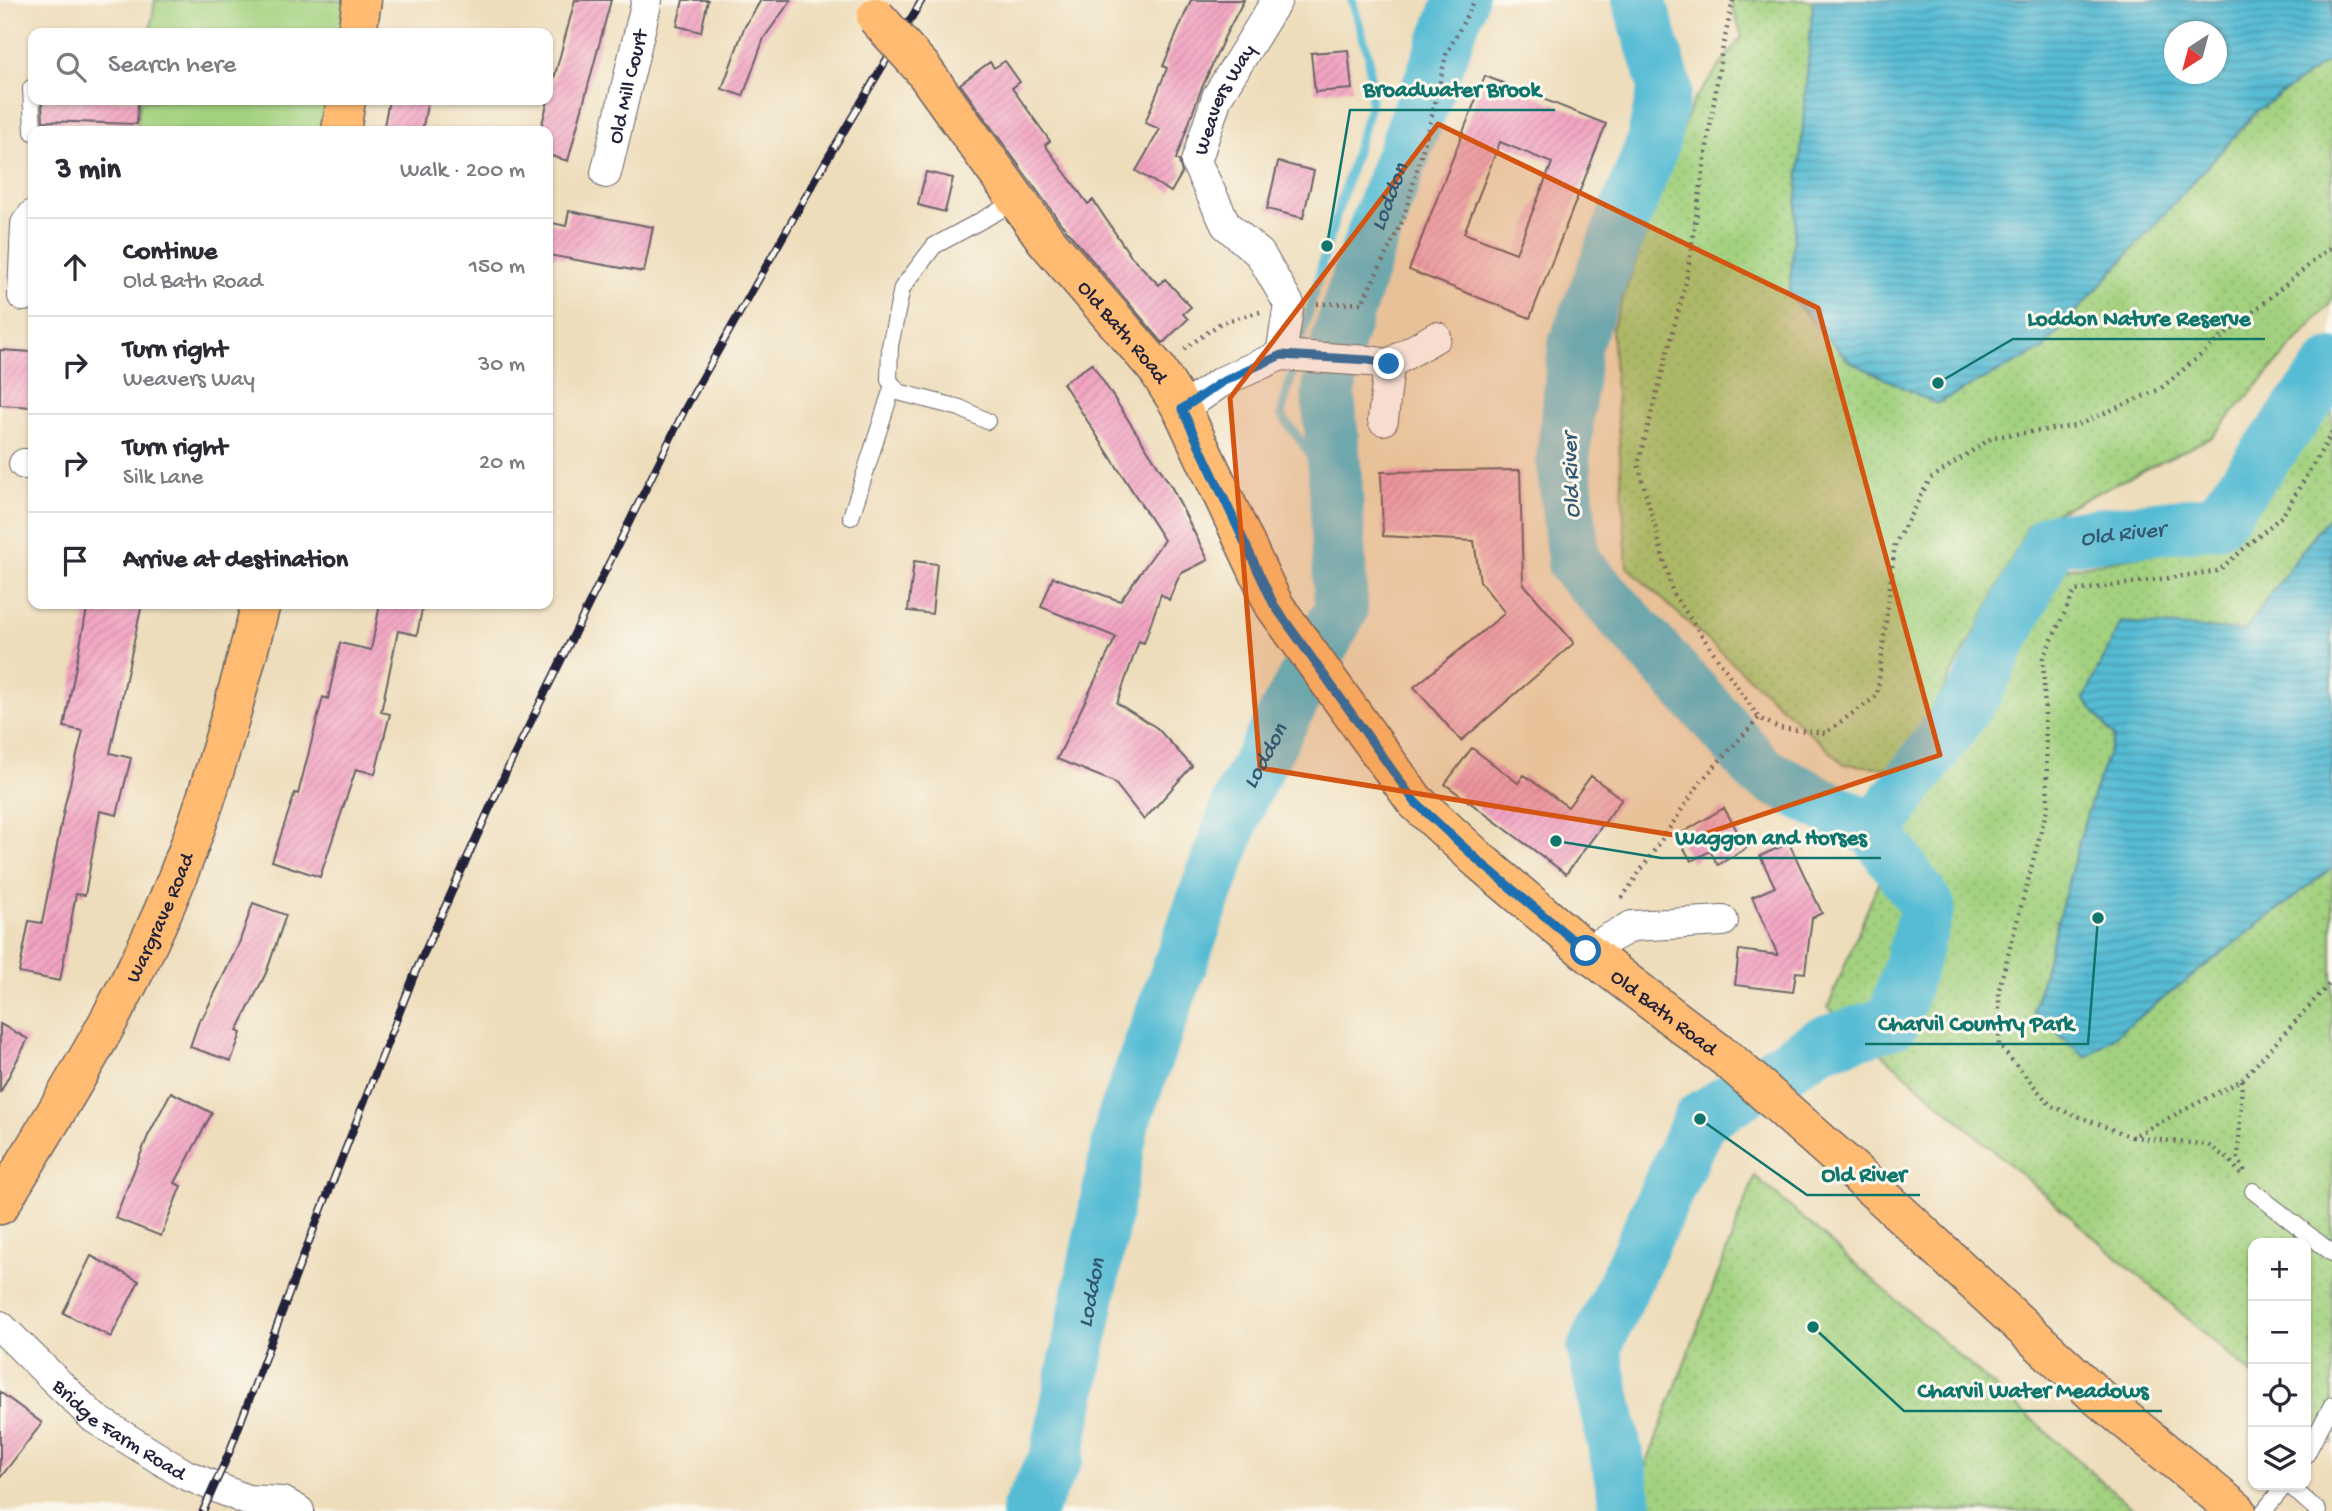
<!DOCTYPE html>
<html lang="en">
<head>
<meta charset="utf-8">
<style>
  body { margin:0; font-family:"Gochi Hand",sans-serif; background:#f2f2f3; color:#2b2b33 }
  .controls { position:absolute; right:21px; bottom:21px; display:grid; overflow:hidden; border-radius:14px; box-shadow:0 2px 5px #0004 }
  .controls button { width:63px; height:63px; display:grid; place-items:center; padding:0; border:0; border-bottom:2px solid #e1e1e2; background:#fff; color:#2b2b33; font:35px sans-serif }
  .compass { position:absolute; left:2164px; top:21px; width:63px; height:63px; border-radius:50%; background:#fff; box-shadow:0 2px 5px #0004; rotate:216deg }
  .stop { position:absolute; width:21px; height:21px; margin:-16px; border:5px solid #1f6fb2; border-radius:50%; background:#fff }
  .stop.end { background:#1f6fb2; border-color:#fff; box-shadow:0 2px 7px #0008 }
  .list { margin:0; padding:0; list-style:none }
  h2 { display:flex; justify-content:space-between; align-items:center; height:91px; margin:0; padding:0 28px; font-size:30px }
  h2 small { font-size:23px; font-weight:400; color:#7c7c81 }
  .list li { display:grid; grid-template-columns:46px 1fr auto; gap:21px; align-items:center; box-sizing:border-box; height:98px; padding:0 28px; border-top:2px solid #e1e1e2 }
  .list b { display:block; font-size:26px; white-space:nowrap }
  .list p { margin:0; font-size:23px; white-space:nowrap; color:#7c7c81 }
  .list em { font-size:23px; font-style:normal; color:#7c7c81 }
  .icon { flex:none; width:38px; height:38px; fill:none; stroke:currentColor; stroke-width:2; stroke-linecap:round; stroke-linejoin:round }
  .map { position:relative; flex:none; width:2332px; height:1511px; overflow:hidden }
  .search { position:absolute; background:#fff; box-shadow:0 2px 5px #0004; left:28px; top:28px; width:525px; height:77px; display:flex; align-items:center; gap:18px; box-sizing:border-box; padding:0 24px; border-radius:14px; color:#7c7c81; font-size:26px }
  .panel { position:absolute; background:#fff; box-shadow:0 2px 5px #0004; left:28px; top:126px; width:525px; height:483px; border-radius:14px }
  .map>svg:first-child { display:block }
</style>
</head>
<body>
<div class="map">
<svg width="2332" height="1511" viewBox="0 0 2332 1511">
  <defs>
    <pattern id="grass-dots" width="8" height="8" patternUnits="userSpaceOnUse" patternTransform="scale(1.75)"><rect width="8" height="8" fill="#a3d17f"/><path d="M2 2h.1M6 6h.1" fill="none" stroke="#8cb36f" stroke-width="1.8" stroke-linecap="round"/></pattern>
    <pattern id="water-rules" width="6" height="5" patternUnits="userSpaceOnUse" patternTransform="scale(1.75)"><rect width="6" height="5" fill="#56bcd4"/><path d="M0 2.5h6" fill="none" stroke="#4798ad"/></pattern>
    <pattern id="building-hatch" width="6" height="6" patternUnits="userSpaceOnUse" patternTransform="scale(1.75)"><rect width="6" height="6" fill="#f2a3c1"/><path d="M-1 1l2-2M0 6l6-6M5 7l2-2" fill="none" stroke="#cf8ca7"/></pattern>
  </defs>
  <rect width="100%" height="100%" fill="#fbf7ec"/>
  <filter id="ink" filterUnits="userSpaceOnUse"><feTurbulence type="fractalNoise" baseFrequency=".0143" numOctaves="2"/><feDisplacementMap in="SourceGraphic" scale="14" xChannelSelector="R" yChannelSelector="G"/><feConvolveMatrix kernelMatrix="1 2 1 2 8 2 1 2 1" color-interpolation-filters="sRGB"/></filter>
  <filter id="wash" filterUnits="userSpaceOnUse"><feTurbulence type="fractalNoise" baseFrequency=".00686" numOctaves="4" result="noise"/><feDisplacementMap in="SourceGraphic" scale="28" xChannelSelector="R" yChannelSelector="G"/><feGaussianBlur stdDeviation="1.57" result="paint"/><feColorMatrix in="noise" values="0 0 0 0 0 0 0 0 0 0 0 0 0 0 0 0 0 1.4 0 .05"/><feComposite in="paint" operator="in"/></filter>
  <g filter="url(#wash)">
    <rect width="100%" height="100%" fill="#edb"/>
    <path fill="url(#grass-dots)" stroke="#627a5d" stroke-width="2" fill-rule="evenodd" d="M1730,0H2332V301L2212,437L2028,526L1978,627L1899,769L1844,764L1627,567L1612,329L1692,103L1742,36ZM2174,32H2216V74H2174Z
      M2332,396V1443L2306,1420V1243H2253V1375L1828,1007L1900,829L1995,709L2054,571L2223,542Z
      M1755,1176L2136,1511H1639L1641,1479Z"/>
    <path fill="#a3d17f" stroke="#627a5d" stroke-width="2" d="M155,0H347L342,33H150Z
      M140,100H333L328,131H143L136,130Z"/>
    <path fill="url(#water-rules)" stroke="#3c6f88" stroke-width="2" fill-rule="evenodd" d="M1813,0H2332V58L2257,111L2043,349L1936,404L1849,361L1789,296ZM2174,32H2216V74H2174Z
      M2332,514V868L2086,1058L2033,1012L2087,813L2114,737L2084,699L2121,622L2244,631L2316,532Z"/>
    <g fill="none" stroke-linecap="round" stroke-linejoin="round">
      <path stroke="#56bcd4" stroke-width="9" d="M1336,488L1281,415L1327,246L1371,103L1369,57L1352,0"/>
      <g stroke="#56bcd4" stroke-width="54">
        <path id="s1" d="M1875,831L1978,688L2051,540L2217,521L2332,366"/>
        <path id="s2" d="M1028,1511L1057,1456L1123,1121L1242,795L1341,610L1336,488L1328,394L1338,340L1371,240L1461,0"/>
        <path d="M1626,1511L1625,1497L1594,1349L1700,1119L1821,1044L1893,1022L1928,907L1875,831L1761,772L1710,712L1574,563L1563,460L1575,344L1652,146L1665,87L1639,0"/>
      </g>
    </g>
    <g id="blocks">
      <path fill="url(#building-hatch)" fill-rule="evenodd" d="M575,0H611L568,161L548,155V131H540Z
        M683,0H708L701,32L677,26Z
        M761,0H791L764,38L743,96L722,89L744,28Z
        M1191,0H1244L1225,36L1200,92L1176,159L1179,161L1182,173L1171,192L1136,171L1160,129L1145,123L1167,68L1163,66Z
        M1348,50L1352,89L1315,92L1311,53Z
        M1005,61L1020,82L1012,88L1050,141L1045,145L1088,204L1093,200L1130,255L1159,285L1165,279L1191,307L1183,314L1188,319L1163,343L1062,225L960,84L990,62L994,68Z
        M1485,76L1606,124L1530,318L1409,270ZM1500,142L1552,163L1516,253L1464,233Z
        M42,100H138L137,124L43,121Z
        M389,100H428L422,131H383Z
        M1278,162L1314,171L1303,218L1267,209Z
        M926,172L953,178L945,212L918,205Z
        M569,211L653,227L644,272L548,255V222L566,226Z
        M0,350L33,352V407L0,405Z
        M1092,364L1171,486L1208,560L1180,574L1169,600L1161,594L1144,643L1139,641L1117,703L1157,728L1192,766L1144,820L1114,782L1057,759L1116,637L1041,607L1053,577L1120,601L1164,540L1063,383Z
        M1520,470L1523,583L1574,643L1461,741L1414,687L1505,613L1480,581L1474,541L1383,536L1381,472Z
        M914,561L937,564L932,614L908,611Z
        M88,604H142L110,753L131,758L117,815L100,811L85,895L76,894L60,981L19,973L29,921L42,923L65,804L83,731L64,727Z
        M380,604H423L417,635L398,631L381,712L390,714L375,774L356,769L320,877L272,861L295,793L298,794L323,697L328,699L340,643L371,650Z
        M1472,748L1518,783L1524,775L1568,807L1591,776L1622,799L1566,874L1445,784Z
        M1724,808L1747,848L1718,865L1710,851L1691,861L1677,836Z
        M1789,843L1822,913L1812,918L1805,973L1796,972L1793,992L1735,985L1739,950L1778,955L1752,897L1775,887L1760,856Z
        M253,903L286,915L266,973L237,1031L241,1033L231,1061L190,1047L200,1018L202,1019L238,946Z
        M0,1024L28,1039L0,1093Z
        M171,1092L212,1113L175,1183L181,1186L161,1236L115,1218L148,1136Z
        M91,1256L139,1281L111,1337L63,1313Z
        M0,1392L42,1423L0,1478Z"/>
    </g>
  </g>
  <g filter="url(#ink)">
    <use href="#blocks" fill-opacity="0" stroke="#696368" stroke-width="2"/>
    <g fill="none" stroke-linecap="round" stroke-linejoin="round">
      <g stroke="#696368" stroke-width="18">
        <path id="service" d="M31,88L33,132
          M987,421L960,408L898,392L889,380L890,346L902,288L934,246L1017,201
          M851,517L893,385
          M2253,1191L2332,1253
          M2306,1455L2332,1405
          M2289,1485L2318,1511
          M2264,1511L2285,1485"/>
      </g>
      <g stroke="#696368" stroke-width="32">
        <g id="minor">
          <path id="s3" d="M606,173L647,0"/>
          <path d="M23,296L26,224L33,215"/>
          <path d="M1281,355L1369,361L1389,364"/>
          <path d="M1389,364L1436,337"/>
          <path id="s4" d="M1182,409L1221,382L1281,355L1289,304L1260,254L1226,225L1196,162L1217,97L1277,0"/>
          <path d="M1383,420L1389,364"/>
          <path d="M24,464H33"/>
          <path d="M1586,951L1632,926L1723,921"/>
          <path id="s5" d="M0,1326L94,1418L184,1474L247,1500L283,1502L299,1511"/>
        </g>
      </g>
      <g stroke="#696368" stroke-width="41">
        <g id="primary">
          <path d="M357,33L362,0"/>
          <path id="s6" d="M922,68L1045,239L1157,369L1182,409L1274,605L1415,801L1480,861L1586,951L1731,1062L1886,1200L2099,1398L2237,1511"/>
          <path d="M341,131L346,100"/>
          <path id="s7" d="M0,1205C64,1099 131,993 177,878C213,789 236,696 261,604"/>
        </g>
      </g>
      <path stroke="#696368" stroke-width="4.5" stroke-dasharray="2 5" stroke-linecap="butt" d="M1733,0L1721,56L1686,282L1638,464L1673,594L1759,718L1779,728L1825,733L1877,696L1895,544L1930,479L1993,437L2075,426L2160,389L2332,246
        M1317,304L1362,303L1403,220L1431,120L1446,55L1475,0
        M1184,349L1222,322L1260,312
        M2332,433L2283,515L2218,571L2075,591L2043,658L2048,805L1999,989V1045L2051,1106L2132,1137L2242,1080L2332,981
        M1622,898L1702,780L1759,718
        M2242,1080L2238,1158L2245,1172
        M2132,1137L2208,1145L2231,1161L2241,1175"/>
      <use href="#service" stroke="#fff" stroke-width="16"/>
      <use href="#minor" stroke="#fff" stroke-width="30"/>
      <use href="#primary" stroke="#ffbb71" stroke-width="38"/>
      <g stroke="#22223b" stroke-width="8">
        <path id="rail" d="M203,1511L229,1453L304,1254L415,973L507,770L686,407L826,161L922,0"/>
      </g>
      <use href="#rail" stroke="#fbf7ec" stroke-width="5" stroke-dasharray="16" stroke-linecap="butt"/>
      <g stroke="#696368" stroke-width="41" stroke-linecap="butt">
        <path id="primary-bridge" d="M876,17L922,68"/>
      </g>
      <use href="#primary-bridge" stroke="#ffbb71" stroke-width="38"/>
    </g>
  </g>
  <g fill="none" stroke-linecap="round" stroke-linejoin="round" filter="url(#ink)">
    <path stroke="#1f6fb2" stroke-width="9" d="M1389,364L1369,360L1281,355L1222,382L1182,409L1274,605L1415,802L1480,862L1586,951"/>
  </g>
  <path fill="#d45411" fill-opacity="0.2" stroke="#d45411" stroke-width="5" stroke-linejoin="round" d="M1438,124L1818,308L1940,755L1692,838L1260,768L1230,398Z"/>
  <g text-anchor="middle" stroke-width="6" stroke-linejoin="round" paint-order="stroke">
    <g font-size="21" fill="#22223b" stroke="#fbf7ec">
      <text dy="7" stroke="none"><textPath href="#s3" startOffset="89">Old Mill Court</textPath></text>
      <text dy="7" stroke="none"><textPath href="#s4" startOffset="406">Weavers Way</textPath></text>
      <text dy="7" stroke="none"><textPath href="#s6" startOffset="332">Old Bath Road</textPath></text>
      <text dy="7" stroke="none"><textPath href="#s7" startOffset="329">Wargrave Road</textPath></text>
      <text dy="7" stroke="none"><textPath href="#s6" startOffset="1214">Old Bath Road</textPath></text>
      <text dy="7" stroke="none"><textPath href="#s5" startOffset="159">Bridge Farm Road</textPath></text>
    </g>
    <g font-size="23" font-style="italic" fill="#345871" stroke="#fbf7ec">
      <text dy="8" stroke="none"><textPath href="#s2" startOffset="1384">Loddon</textPath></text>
      <text transform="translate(1569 476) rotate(-92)" y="8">Old River</text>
      <text dy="8" stroke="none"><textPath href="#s1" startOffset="413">Old River</textPath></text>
      <text dy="8" stroke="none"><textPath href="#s2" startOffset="796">Loddon</textPath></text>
      <text dy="8" stroke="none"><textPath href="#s2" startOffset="229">Loddon</textPath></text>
    </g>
  </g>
  <path fill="none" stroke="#0f766e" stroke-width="2.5" d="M1327 246L1350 110H1555M1938 383L2013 339H2265M1556 841L1661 858H1881M2098 918L2088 1044H1865M1700 1119L1807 1195H1920M1813 1327L1904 1411H2162"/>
  <g fill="#0f766e" stroke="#fbf7ec" stroke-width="2.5">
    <circle cx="1327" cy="246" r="7"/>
    <circle cx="1938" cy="383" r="7"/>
    <circle cx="1556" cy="841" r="7"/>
    <circle cx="2098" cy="918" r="7"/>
    <circle cx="1700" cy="1119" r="7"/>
    <circle cx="1813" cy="1327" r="7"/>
  </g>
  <g font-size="23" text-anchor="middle" font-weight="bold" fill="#0f766e" stroke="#fbf7ec" stroke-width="6" stroke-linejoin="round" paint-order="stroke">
    <text x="1452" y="96">Broadwater Brook</text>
    <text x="2139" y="325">Loddon Nature Reserve</text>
    <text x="1771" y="844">Waggon and Horses</text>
    <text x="1976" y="1030">Charvil Country Park</text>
    <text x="1864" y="1181">Old River</text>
    <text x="2033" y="1397">Charvil Water Meadows</text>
  </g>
</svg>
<div class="controls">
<button>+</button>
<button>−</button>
<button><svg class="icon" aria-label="locate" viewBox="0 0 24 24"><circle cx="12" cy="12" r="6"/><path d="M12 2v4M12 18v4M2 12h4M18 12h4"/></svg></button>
<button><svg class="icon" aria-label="layers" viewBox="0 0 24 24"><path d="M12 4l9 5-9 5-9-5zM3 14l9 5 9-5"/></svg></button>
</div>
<svg class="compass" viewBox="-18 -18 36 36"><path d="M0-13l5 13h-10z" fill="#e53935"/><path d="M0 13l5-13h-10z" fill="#7c7c81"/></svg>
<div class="stop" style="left:1586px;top:951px"></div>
<div class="stop end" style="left:1389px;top:364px"></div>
<div class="search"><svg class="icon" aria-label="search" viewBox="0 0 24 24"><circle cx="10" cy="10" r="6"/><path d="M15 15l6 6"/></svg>Search here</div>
<section class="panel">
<h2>3 min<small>Walk · 200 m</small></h2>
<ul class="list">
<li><svg class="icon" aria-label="ahead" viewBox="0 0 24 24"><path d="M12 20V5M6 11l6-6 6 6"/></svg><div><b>Continue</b><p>Old Bath Road</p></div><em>150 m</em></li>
<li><svg class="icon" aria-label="right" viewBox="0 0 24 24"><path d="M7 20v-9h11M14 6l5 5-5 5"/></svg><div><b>Turn right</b><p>Weavers Way</p></div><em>30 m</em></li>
<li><svg class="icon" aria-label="right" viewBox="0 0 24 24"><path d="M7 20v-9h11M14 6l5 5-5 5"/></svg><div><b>Turn right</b><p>Silk Lane</p></div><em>20 m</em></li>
<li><svg class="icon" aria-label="arrive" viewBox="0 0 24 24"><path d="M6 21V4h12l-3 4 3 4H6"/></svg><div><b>Arrive at destination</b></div></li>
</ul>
</section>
</div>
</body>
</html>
